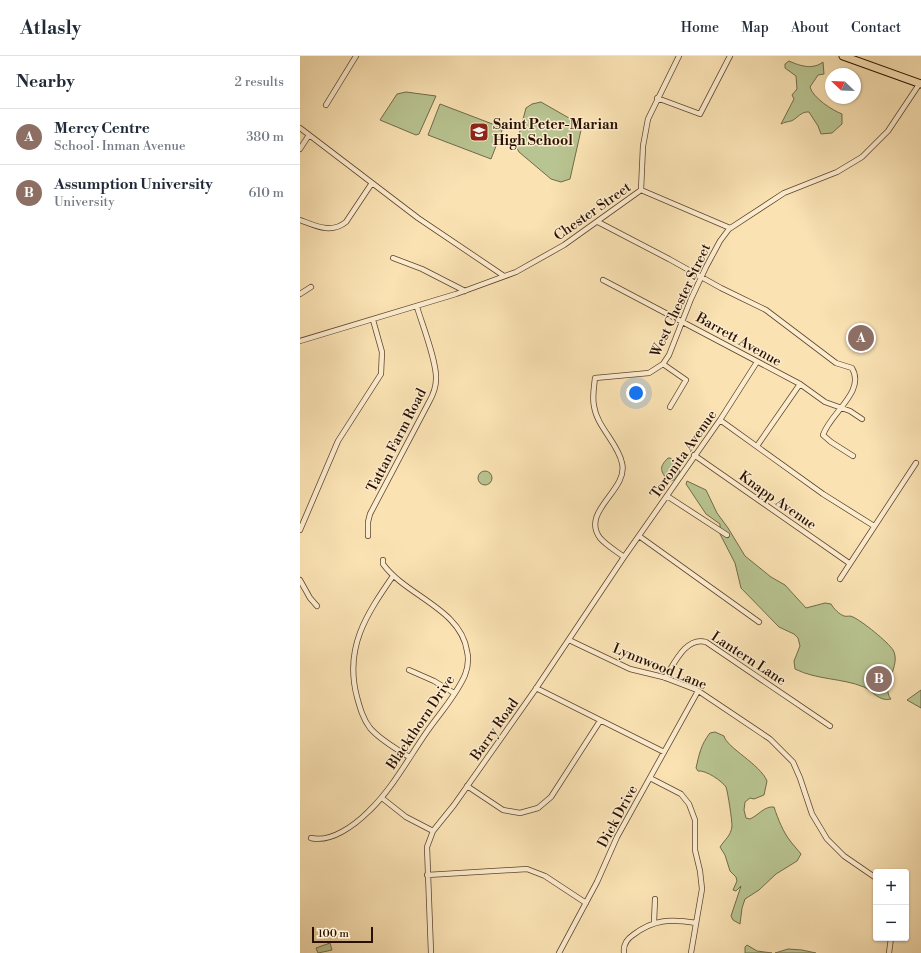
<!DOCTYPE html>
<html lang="en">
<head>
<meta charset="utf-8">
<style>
  body { margin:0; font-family:"Libre Bodoni",serif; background:#f6f6f7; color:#1f2937 }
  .controls { position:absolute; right:12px; bottom:12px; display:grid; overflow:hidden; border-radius:4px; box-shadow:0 1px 3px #0004 }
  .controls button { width:36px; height:36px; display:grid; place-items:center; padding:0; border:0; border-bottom:1px solid #e0e1e3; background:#fff; color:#1f2937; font:20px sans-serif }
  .compass { position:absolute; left:525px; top:12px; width:36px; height:36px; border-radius:50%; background:#fff; box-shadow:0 1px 3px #0004; rotate:293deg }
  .scale { position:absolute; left:12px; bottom:10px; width:61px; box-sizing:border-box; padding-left:4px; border:2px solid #2a1001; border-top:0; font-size:11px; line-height:14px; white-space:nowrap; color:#2a1001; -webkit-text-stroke:3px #fcecce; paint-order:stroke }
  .you { position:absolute; left:336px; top:337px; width:14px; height:14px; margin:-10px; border:3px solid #fff; border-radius:50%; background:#1a73e8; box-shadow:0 0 0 6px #1a73e833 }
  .badge { display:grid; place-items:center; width:26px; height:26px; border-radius:50%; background:#2563eb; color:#fff; font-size:13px; font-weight:700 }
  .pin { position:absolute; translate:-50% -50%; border:2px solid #fff; box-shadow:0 1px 4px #0006 }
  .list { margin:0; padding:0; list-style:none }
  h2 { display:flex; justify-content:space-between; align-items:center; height:52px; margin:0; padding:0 16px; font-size:17px }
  h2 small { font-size:13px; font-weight:400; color:#747a83 }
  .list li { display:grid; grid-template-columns:26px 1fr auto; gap:12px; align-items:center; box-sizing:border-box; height:56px; padding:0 16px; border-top:1px solid #e0e1e3 }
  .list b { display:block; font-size:15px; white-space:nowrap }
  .list p { margin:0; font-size:13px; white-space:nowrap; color:#747a83 }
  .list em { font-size:13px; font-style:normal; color:#747a83 }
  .map { position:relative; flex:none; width:621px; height:897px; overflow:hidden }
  header { display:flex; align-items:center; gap:24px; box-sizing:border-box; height:56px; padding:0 20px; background:#fff; border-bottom:1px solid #e0e1e3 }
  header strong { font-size:19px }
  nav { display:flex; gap:22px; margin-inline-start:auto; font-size:14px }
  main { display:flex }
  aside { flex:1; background:#fff }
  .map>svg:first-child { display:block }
</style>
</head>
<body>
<header>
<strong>Atlasly</strong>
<nav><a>Home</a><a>Map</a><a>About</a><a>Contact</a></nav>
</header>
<main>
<aside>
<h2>Nearby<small>2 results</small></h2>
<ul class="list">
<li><span class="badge" style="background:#8d6e63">A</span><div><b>Mercy Centre</b><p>School · Inman Avenue</p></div><em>380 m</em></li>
<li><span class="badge" style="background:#8d6e63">B</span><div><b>Assumption University</b><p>University</p></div><em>610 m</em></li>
</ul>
</aside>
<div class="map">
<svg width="621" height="897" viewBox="0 0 621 897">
  <rect width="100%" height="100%" fill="#fae2b3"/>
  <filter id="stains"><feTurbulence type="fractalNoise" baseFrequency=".005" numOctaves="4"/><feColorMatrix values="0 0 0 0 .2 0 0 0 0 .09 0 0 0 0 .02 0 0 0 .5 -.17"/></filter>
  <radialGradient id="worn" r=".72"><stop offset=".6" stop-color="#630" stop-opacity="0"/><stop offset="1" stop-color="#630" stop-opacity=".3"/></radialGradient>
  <path fill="#b8c491" stroke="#716a49" d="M489,5C500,10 513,14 523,6L524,18L518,19L510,31C513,42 532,54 542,58V68L532,77L521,78L518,70L509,56C501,55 497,63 491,65C487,66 485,66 481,68L494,43L492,39L497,33L496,20L485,12V8Z
    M106,36L136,40L119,78L116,79L80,64L97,38Z
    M241,46L276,66L281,74L270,123L261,126L251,123L219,96L216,90L226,52L232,48Z
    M140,48L203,72L191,103L128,79Z
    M368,402H370L375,405L380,416C376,422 375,425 368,425C361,415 358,412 368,402Z
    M178 422a7 7 0 1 1 14 0a7 7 0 1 1-14 0Z
    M387,425L406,434L417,457L428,472L445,500L471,521L485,529L506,552L525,547L531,548C534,553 539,558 544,560C547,561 550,559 553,561C562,565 588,586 593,594C602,609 580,631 591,643C579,646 573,635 564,631C542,622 517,624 495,613L494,605L500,590L498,582L494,578L479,571L441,532L435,507L420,478V468L406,458L386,428Z
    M621,634V652L607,644Z
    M415,676L424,680C427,692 460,708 467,725L464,739L454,743L450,742L445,746L444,754L446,762L450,763C459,759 464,750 474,751C478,763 483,776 491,786C494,790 498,794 501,798L497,805L476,818L459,834L445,843L442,852L440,868L433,864L431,860L441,830L436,835L433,834L437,825L436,821L430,815L425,799L420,791C425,783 431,780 432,770C432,764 428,737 426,731C422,725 406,714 398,715L396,712C399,699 401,688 410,677Z
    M30,887L32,894L18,897L16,892Z
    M447,889L457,895L472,897H445V891Z
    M488,893L502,894L516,897H475Z"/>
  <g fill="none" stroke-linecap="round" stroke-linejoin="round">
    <g stroke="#5e442e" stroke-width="6">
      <path id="street" d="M357,42L400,58L430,0
        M26,49L56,0
        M0,72L118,162L204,220
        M0,93L9,79
        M341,134L343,90L348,63L379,0
        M341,134L430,172
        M0,164C16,170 31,178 46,166L72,127
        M298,166L369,203L421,232L466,254L536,307L552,312C566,336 530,357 523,379L531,386L553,400
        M93,202L122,213L165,235
        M303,224L500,328L525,346L550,355L562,363
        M0,238L11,231
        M0,285L156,238L216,216L264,189L341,134
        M363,308L386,324L370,351
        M420,364L523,438L574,470
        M457,390L500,328
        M394,399L549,507
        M367,440L427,479
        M0,474L38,385L81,318L82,296L73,264
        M68,480V466L70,458L129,346C133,339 136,331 136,323C137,306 122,268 117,251
        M339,480L459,566
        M324,501L420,364L457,306
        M93,520C66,559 44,592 57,641C60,652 63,663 70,672C80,684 97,693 109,701
        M540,523L616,407
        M0,524L10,542L17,550
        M269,584L330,613L363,621L397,634L470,683L493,706L500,722L512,758L527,783L544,800L576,822
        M109,614L134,625L154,637
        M365,622C374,608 386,580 406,586L530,670
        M236,632L364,696
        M350,722L381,738L389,748L395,764V794L400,815L402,833L391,897
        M167,730L203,754L220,757L238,752L251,741L300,665
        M82,742L106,761L133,775
        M11,782C31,787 55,769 69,755C92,733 108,703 126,677C139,658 156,640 165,619C168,611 169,603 167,595C161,553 106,540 83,508V504
        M127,819L227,813L245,820L286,847
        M354,866L355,843
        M131,897L127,791L133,775L154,749L235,634L324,501C316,495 306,489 300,482C280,455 329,434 322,407C318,387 297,371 294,350C292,341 294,331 295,322L349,317L363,308L369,299L391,243L406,211L420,185L429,173L484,137L537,116L562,101L588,75L620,27
        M259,897L297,826L317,781L398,635
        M324,897C323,889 327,883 333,879C354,863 370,863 396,867
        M589,897L591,882"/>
    </g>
    <g stroke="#2a1001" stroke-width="9">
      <path id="primary" d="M543,0L621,28"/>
    </g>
    <use href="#street" stroke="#fcecce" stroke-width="4.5"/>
    <use href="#primary" stroke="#fae2b3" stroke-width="7"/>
  </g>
  <defs>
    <g id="school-square" transform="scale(1)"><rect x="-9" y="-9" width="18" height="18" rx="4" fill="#8f2418" stroke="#fcecce"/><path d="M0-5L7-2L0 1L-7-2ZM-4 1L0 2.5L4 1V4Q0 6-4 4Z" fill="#fff"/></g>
  </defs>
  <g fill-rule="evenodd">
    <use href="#school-square" x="179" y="76"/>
  </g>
  <g text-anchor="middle" stroke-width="3" stroke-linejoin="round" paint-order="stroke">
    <g font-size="14" font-weight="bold" fill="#2a1001" stroke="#fcecce" text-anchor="start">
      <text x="193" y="73">Saint Peter-Marian<tspan x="193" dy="16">High School</tspan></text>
    </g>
    <g font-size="14" fill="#2a1001" stroke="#fcecce">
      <text transform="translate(292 155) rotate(-35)" y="5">Chester Street</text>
      <text transform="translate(380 244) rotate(-65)" y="5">West Chester Street</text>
      <text transform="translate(439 283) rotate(29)" y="5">Barrett Avenue</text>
      <text transform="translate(96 384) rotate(-63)" y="5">Tattan Farm Road</text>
      <text transform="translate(383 398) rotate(-55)" y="5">Toronita Avenue</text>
      <text transform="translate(478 444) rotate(35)" y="5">Knapp Avenue</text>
      <text transform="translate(449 602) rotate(33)" y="5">Lantern Lane</text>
      <text transform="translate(360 610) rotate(22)" y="5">Lynnwood Lane</text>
      <text transform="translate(120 666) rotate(-56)" y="5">Blackthorn Drive</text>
      <text transform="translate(194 673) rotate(-55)" y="5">Barry Road</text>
      <text transform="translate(317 760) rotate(-62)" y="5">Dick Drive</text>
    </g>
  </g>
  <rect width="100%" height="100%" filter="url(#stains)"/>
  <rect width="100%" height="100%" fill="url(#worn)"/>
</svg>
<div class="controls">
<button>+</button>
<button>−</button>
</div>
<svg class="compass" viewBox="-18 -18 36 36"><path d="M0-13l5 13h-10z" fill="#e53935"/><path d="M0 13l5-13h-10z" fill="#747a83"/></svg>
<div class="scale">100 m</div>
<div class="you"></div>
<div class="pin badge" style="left:561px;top:282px;background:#8d6e63">A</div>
<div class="pin badge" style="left:579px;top:623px;background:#8d6e63">B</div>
</div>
</main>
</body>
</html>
